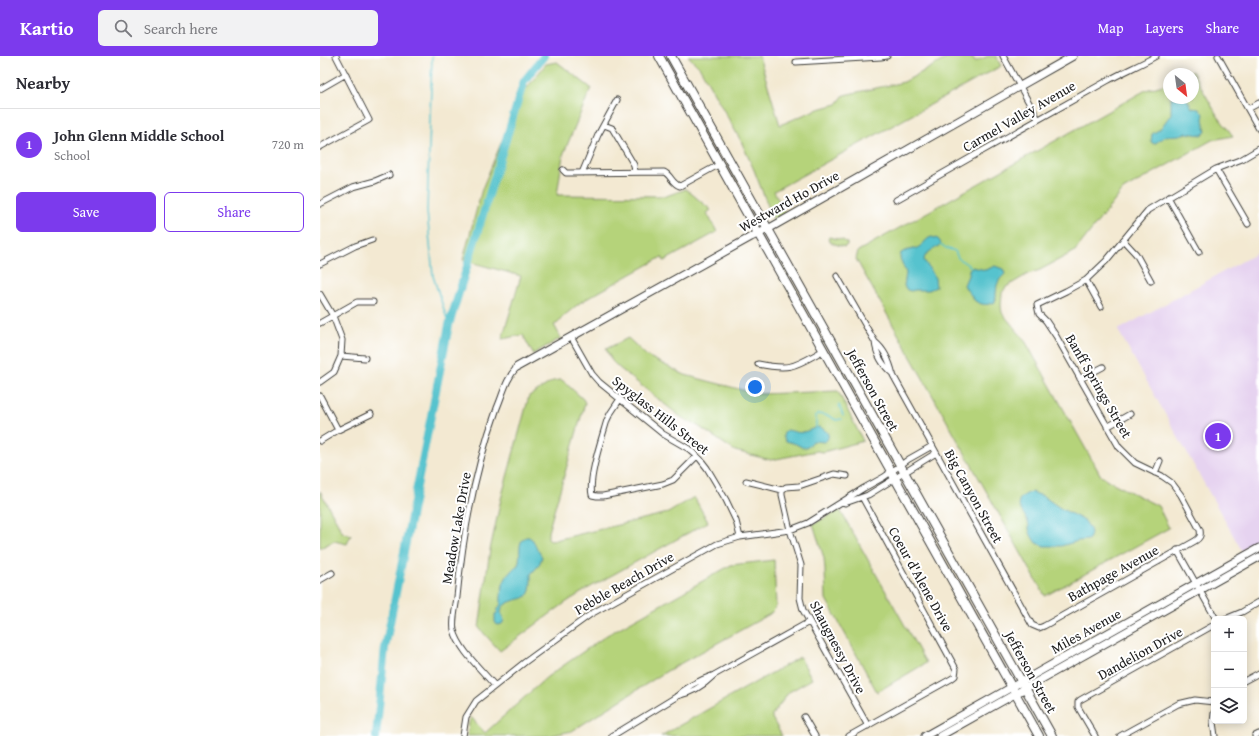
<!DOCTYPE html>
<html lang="en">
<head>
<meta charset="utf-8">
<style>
  body { margin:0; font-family:"Gentium Book Plus",serif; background:#f2f2f3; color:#2b2b33 }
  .controls { position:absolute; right:12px; bottom:12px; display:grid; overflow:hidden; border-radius:6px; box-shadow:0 2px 10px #0003 }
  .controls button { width:36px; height:36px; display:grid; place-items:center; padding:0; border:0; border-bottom:1px solid #e1e1e2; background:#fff; color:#2b2b33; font:20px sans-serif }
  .compass { position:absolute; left:843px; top:12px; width:36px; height:36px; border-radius:50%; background:#fff; box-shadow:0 2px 10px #0003; rotate:151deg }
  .you { position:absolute; left:435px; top:331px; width:14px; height:14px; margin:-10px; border:3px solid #fff; border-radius:50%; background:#1a73e8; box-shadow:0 0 0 6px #1a73e833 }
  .badge { display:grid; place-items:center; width:26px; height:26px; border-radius:50%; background:#7c3aed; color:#fff; font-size:13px; font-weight:700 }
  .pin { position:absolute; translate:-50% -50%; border:2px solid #fff; box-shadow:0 1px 4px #0006 }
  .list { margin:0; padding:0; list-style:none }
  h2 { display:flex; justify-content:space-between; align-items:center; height:52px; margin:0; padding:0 16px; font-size:17px }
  h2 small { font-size:13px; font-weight:400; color:#7c7c81 }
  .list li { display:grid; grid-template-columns:26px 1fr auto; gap:12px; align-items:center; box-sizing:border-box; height:72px; padding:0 16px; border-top:1px solid #e1e1e2 }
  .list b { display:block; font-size:15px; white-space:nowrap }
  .list p { margin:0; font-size:13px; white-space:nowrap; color:#7c7c81 }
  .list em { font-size:13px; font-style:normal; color:#7c7c81 }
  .actions { display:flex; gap:8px; padding:12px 16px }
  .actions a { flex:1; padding:9px 0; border:1px solid #7c3aed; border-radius:6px; text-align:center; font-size:14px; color:#7c3aed }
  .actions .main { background:#7c3aed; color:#fff }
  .icon { flex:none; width:22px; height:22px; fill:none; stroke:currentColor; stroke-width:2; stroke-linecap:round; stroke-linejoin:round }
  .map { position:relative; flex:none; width:939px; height:680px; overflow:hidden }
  header { display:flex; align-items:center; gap:24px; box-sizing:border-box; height:56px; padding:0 20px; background:#7c3aed; color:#fff }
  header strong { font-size:19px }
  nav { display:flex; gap:22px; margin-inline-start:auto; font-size:14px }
  .search { width:280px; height:36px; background:#f2f2f3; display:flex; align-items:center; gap:10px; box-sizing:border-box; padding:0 14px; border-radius:6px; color:#7c7c81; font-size:15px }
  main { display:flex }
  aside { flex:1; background:#fff }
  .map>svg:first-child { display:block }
</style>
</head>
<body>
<header>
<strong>Kartio</strong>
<div class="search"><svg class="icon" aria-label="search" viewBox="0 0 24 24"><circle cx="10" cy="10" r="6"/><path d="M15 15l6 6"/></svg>Search here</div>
<nav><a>Map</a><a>Layers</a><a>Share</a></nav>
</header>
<main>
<aside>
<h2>Nearby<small></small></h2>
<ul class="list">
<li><span class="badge">1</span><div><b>John Glenn Middle School</b><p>School</p></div><em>720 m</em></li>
</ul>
<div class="actions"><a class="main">Save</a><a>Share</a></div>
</aside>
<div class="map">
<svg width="939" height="680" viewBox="0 0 939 680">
  <rect width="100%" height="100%" fill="#fff"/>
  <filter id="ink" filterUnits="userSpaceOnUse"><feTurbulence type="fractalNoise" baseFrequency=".025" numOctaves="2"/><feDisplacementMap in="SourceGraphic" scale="8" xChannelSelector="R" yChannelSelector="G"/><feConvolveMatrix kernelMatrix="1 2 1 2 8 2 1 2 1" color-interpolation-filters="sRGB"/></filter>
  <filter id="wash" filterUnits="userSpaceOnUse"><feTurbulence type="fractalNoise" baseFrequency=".012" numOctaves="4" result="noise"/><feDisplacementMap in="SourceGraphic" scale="16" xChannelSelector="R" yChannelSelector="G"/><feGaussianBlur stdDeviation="0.9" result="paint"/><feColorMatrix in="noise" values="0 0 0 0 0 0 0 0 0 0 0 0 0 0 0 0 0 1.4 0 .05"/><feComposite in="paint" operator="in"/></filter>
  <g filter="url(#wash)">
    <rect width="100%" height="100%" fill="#f3e9d2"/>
    <path fill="#e6d3f0" d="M939,196V485L922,495L798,274Z"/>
    <path fill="#b5d37a" stroke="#68784b" d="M368,0H439L460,69L495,54L517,48L524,39L584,26L631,0H651L655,6L668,0H676L681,10L454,135L465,157L453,163L434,114L421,85L380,12Z
      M237,6L271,32L243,99L237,139L346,140L366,133L391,154L387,157L397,176L344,205L342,201L261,246L241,262L238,267L234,269L241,282L213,298L203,279L182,283L201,220L143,204L162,133L201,39L226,8Z
      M872,15L897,59L913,80L892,84L803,134L755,195L720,214L708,218L686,231L682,237L681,250L682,257L704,283L781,420L791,426L838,450L849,472L725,540L536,203L538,195L826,34L849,27V42H873V18H867Z
      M509,181L523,184L527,187V189L524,191L512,187L508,184Z
      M308,282L327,300L365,319L430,336L440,338L518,335L543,385L503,396L497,395L451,404L415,395L378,370L362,362L298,311L292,305L286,293Z
      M239,324H242L263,343L265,347L228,476V482L231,485L348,457L374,441L388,466L267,533L245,547L180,595L159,572L170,494L181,443L209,340L233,325Z
      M0,435L23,477L31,479L27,488L14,485L0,492Z
      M520,454L606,607L557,636L506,543L505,514L504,502L493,468Z
      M454,504L456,550L455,553L450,558L347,615L252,675L228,680H147L149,667L151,661L165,677L227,621L287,579L411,509Z
      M480,601L492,623L469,636L452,659V662L462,680H341Z"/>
    <path fill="#56c3ce" stroke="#397075" d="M851,42H866L872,52L879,53L884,58L883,63L886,76L881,79L866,77L860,79L846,80L834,88L831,86L832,78L840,73L851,58Z
      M612,181L618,183L621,187C616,195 605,194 604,204L615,222L616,231L609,234H595L591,235L587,234L584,230L586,217L580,202L581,197C588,193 594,194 599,191C605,187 606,182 612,181Z
      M675,210L683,213L685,218L680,223L677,229L675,246C667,250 662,249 655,245C652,239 647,236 644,229L649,217V213L652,211L666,214Z
      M499,371C505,373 511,378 507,384L504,386L493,385C484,397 483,390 473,387C471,386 468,386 466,385L463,380L464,377L466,374C472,374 477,378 483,376C488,375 493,372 499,371Z
      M711,436L723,440L740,452L765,465L770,473L771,477L770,481L768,484L758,485L741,490H724L716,487C713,483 710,478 709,473C709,469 709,470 708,466C703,454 688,445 711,436Z
      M206,481H209L213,484L215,489L222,501L219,509L211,518C212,553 200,536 182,551L181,557C183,560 185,564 182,568L177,569L175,566V558L177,557L178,553L181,548C180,532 184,519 198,509C202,498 196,486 206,481Z"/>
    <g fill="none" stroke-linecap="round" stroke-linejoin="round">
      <path stroke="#56c3ce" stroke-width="1.5" d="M112,0L107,155L113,220L129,269
        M620,188L626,192L635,195L638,202L651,211
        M519,349L523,360
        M496,372V360L498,358L509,360L516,364L522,363"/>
      <path stroke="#56c3ce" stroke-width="8" d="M56,680L65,592L129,269L204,25L224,0"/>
    </g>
  </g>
  <g filter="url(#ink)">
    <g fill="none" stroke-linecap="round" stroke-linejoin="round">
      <g stroke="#3c3b37" stroke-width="7">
        <path id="street" d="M683,0L718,63
          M898,0L939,73
          M476,6L561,1L567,0
          M0,33L26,18
          M928,53L939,47
          M284,69L292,72L314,109L315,116
          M0,91L49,64L16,0
          M896,113L928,168
          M243,114L246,117H250L344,116C351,119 352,128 360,130L400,108
          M262,117L278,79L297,44
          M848,141L879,196
          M576,144C646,104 717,64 787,25C803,16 820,9 836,0
          M0,148L33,131L55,125L69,119
          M803,184L816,198L831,225
          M0,208L35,190L52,184
          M517,220L555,286C556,298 563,310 573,318
          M766,224L781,251
          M0,238L13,260L22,284L21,300L14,316L0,326
          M0,267L37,246H53
          M251,281L272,318L279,326L343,378L369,393L380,403L387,412L406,444L416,465L420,481
          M555,286C565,294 570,306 573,319L712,569L719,572L724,570L875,485C880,482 881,480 880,474L861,439L852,427L842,420L815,407L799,391L736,280L726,265L719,258L717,249L746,235L766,224L786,205L828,154L896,113L922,103L939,93
          M21,300L45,302
          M438,308C472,315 475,310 504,294
          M760,323L783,311
          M0,340L18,374
          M300,343L290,358L287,364C282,382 268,422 272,439L277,440H283L343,428L353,424L377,400
          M787,371L810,358
          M0,385L18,374L51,358
          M835,417L840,405
          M527,420L514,418L479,430L466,431L462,434V439L470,474L481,509L480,542L483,554L548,670
          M426,425L462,434
          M525,447L548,439L616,397
          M857,494L896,563
          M0,524L12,517
          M905,563L922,556L939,546
          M924,625L939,617
          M175,630C162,614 139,594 134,574C132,565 136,550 137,541C143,477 155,413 177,352C183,338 186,323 197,311
          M357,640C371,637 383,630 393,620
          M894,657L893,666L895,680
          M484,661L495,680
          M143,680L146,661L156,645L205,606L271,558L397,488L420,481L470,474L488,467L544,432L564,421L589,403L612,390
          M292,680L356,641C367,630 379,624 394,619L489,566
          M529,680L631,623L635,620L636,613L542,441
          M775,680L758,651V646L760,644L894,569
          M800,680L858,648L875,644L894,646
          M935,680L939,678"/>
      </g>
      <g stroke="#3c3b37" stroke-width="9">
        <path id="secondary" d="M197,311L431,181L448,173L753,0
          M605,680L939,492
          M620,680L939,501"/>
      </g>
      <g stroke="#3c3b37" stroke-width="10">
        <path id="primary" d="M339,0L719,680
          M351,0L732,680"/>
      </g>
      <use href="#street" stroke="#fff" stroke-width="5"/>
      <use href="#secondary" stroke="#fff" stroke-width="7"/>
      <use href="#primary" stroke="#fff" stroke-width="8"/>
    </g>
  </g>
  <g text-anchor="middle" stroke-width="4" stroke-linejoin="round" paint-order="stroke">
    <g font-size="14" fill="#1c1c1c" stroke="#fff">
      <text transform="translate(699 60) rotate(-30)" y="5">Carmel Valley Avenue</text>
      <text transform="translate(469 145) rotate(-29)" y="5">Westward Ho Drive</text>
      <text transform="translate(779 330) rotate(60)" y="5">Banff Springs Street</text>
      <text transform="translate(553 334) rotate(61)" y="5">Jefferson Street</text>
      <text transform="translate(341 359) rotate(38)" y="5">Spyglass Hills Street</text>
      <text transform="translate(654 440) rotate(61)" y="5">Big Canyon Street</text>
      <text transform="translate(136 472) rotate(-80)" y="5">Meadow Lake Drive</text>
      <text transform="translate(793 517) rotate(-29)" y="5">Bathpage Avenue</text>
      <text transform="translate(601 523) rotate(61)" y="5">Coeur d'Alene Drive</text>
      <text transform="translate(304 527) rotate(-30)" y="5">Pebble Beach Drive</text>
      <text transform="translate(766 575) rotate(-29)" y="5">Miles Avenue</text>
      <text transform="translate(518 591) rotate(62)" y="5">Shaugnessy Drive</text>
      <text transform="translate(820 597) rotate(-29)" y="5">Dandelion Drive</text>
      <text transform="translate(711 616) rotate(61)" y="5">Jefferson Street</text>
    </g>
  </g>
</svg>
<div class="controls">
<button>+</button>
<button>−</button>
<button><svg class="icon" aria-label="layers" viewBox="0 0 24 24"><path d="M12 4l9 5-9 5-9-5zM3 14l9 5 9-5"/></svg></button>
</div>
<svg class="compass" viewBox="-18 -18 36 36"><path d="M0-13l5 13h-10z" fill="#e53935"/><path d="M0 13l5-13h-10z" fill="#7c7c81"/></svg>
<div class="you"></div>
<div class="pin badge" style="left:898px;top:380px">1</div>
</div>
</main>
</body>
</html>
